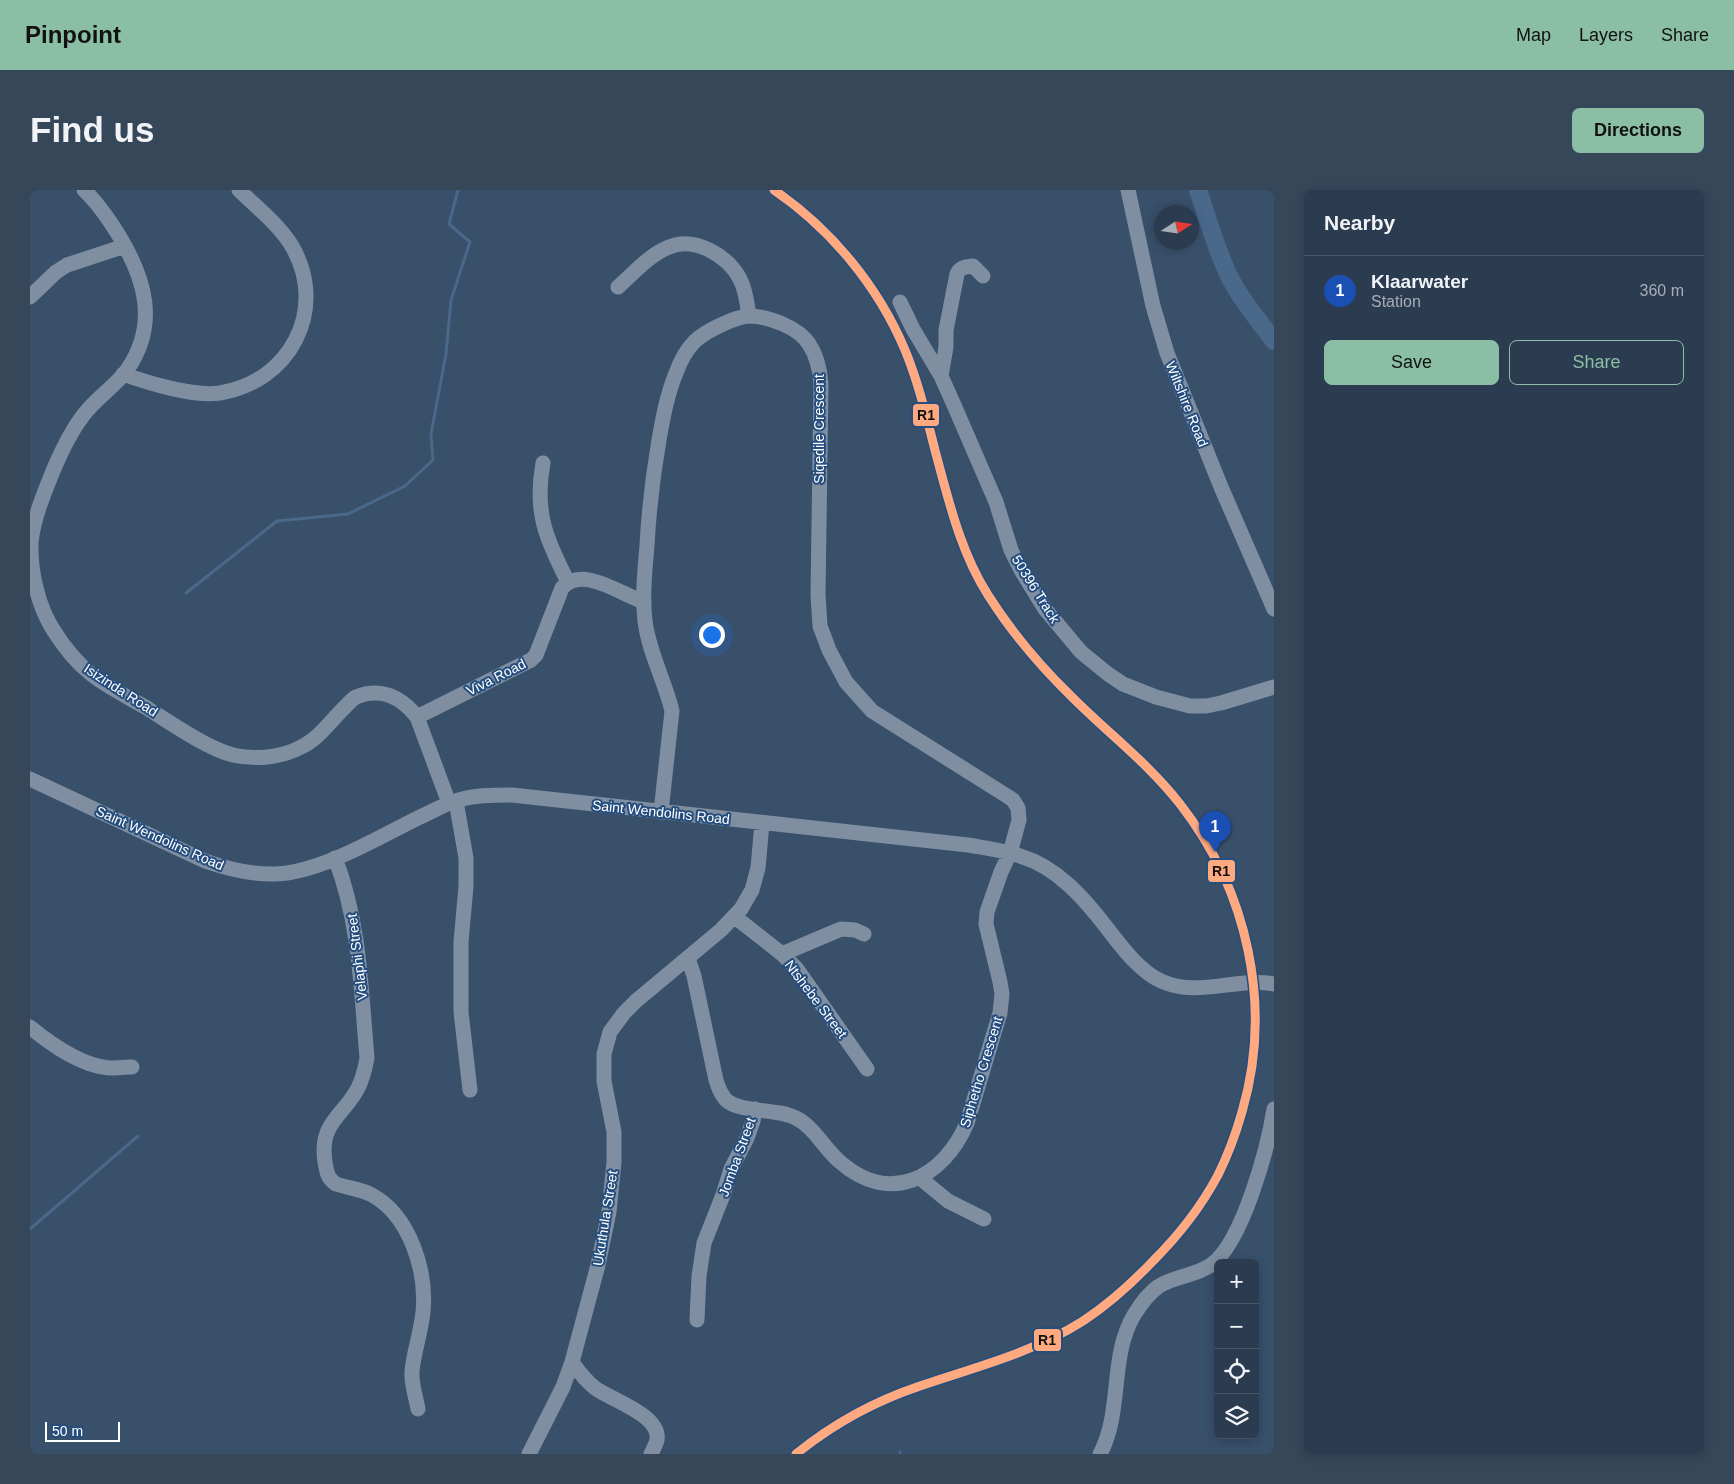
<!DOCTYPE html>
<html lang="en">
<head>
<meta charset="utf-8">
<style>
  body { margin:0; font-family:Arial,sans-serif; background:#37475a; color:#f1f3f6 }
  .controls { position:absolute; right:15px; bottom:15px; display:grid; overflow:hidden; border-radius:8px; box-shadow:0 2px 12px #0003 }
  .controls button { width:45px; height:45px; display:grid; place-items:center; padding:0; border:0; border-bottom:1px solid #475667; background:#2b3c50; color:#f1f3f6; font:25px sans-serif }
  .compass { position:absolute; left:1124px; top:15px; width:45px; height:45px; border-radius:50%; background:#2b3c50; box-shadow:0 2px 12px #0003; rotate:78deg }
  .scale { position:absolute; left:15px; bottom:12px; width:75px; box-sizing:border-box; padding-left:5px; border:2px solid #fff; border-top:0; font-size:14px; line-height:18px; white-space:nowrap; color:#fff; -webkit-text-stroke:4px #254e7f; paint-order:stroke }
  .you { position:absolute; left:681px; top:444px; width:18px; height:18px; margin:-12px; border:4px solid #fff; border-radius:50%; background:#1a73e8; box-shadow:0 0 0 8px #1a73e833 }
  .badge { display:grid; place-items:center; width:32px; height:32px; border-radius:50%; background:#8abfa5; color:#fff; font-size:16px; font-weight:700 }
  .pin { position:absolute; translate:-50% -41px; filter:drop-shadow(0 1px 2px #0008) }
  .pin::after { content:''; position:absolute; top:26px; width:18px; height:15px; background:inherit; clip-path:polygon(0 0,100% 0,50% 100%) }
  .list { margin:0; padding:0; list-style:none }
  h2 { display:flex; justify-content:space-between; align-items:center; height:65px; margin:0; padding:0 20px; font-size:21px }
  h2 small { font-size:16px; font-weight:400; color:#a6adb7 }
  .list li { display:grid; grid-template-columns:32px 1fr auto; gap:15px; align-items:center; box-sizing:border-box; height:70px; padding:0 20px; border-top:1px solid #475667 }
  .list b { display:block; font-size:19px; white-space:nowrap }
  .list p { margin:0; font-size:16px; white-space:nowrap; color:#a6adb7 }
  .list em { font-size:16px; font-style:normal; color:#a6adb7 }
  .actions { display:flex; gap:10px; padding:15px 20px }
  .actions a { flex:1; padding:11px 0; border:1px solid #8abfa5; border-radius:8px; text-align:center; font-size:18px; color:#8abfa5 }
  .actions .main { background:#8abfa5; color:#111 }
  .icon { flex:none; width:28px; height:28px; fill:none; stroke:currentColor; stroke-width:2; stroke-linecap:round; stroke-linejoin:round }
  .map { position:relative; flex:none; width:1244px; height:1264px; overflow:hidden; border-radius:8px }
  header { display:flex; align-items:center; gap:30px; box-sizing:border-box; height:70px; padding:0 25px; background:#8abfa5; color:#111 }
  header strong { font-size:24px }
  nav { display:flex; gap:28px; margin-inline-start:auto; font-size:18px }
  .intro { display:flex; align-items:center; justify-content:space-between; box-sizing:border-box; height:120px; padding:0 30px }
  h1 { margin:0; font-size:35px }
  .button { padding:12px 22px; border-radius:8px; background:#8abfa5; color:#111; font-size:18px; font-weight:700 }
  main { display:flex; gap:30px; padding:0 30px }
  aside { flex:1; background:#2b3c50; border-radius:8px; box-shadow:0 2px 12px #0003 }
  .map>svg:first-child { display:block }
</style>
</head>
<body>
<header>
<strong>Pinpoint</strong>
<nav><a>Map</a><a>Layers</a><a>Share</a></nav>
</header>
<div class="intro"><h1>Find us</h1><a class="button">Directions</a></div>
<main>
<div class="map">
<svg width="1244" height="1264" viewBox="0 0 1244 1264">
  <rect width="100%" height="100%" fill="#39506b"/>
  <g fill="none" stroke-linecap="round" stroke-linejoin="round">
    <path stroke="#4a688a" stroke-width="3" d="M156,403L247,331L318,324L375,296L403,270L401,244L416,164L421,110L440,52L419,34L428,0
      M0,1039L108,946
      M870,1264V1262"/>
    <path stroke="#4a688a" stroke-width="18" d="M1168,0C1178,29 1186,60 1200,88C1211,110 1229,131 1244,151"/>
    <path stroke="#7f8fa1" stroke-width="15" d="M54,0C68,13 78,28 88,44C115,88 129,134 97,180C85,197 64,209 52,227C40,243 31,262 23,281C14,303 4,327 1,352C0,381 8,417 24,441C34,457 46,472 61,484C77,497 98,507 117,518C139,532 178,559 203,565C224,570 251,568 271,557C289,549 301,530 316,516C319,513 322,509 326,507C352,497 371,507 387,527L419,613
      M1098,0L1123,116L1137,163L1191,297L1244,419
      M588,97C604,83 619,65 639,57C665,46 698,66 710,89C716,101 717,113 719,126
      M0,107L26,82L37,75L95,56
      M870,112L883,139L911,186L924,215L966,312L981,360L991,380L1015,419L1051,462L1078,484L1093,494L1126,507L1160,516H1176L1191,513L1244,497
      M93,184C118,193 164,207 190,203C259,192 298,121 263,58C251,36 227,18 209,0
      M911,186L916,157V140L927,84C930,77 935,77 943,76L953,86
      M513,273C504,322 516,349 538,392
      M387,527L501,470L506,465L532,398C552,375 590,404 614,412
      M0,589L175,671C198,679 221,685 246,684C292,682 349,647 390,627C402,622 413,615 425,611C444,605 462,605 482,605L938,655C955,658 973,660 990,666C1027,677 1054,708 1077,738C1091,756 1109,781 1131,791C1168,808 1206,787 1244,794
      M426,611L436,668V696L431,752V822L440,900
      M631,622L642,521C635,491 619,463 615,431C612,406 615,380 617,355C619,319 623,285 629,250C633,227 637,205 646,183C650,172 656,160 665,151C676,141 704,127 719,126C739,126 769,138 779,154C787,166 790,180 791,194L788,405L790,436L799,460L816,492L842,521L977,606L983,610L988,618L989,630L980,663L971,682L957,722L956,734L970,792L972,804L970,823L937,933C913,989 859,1016 809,971C794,958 784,937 766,928C747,918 710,923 696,910C691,904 688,897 686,890L664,786L658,768
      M305,668C330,732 331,800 337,868C335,879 333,888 328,898C313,927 289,932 295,972C297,982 297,988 306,994C318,998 331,999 342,1005C380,1026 397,1081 393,1122C391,1142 384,1161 382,1181C381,1194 386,1207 388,1219
      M705,727L752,764L767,779L837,879
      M752,764L811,739L825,740L834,744
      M0,837C22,855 50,875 79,878C87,878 95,877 102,877
      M890,988L918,1011L954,1029
      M667,1130L669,1086L674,1053L693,1005L701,979L717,948L723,931L725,919
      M542,1172C549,1182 556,1191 565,1198C581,1210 631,1225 627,1250C626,1254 623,1260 621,1264
      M499,1264L533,1197L542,1172L568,1075L579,1022L584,972V942L574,891V864L580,842L594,823L606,811L691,740L711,719L722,700L728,678L732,633
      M1070,1264C1093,1221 1079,1167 1104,1125C1110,1115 1119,1103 1129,1096C1145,1086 1165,1086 1181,1075C1213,1052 1238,957 1244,919"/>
    <g stroke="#254e7f" stroke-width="12">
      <path id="rail-1" d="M744,0C801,39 848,96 875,160C889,194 897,229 906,264C919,312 931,363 958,405C982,443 1011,477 1043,508C1079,544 1119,574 1150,614C1218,701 1243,816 1212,922C1206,943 1198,965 1188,985C1171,1017 1149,1045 1123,1071C1102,1093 1079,1114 1053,1131C1003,1163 945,1177 890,1196C845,1211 803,1234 766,1264"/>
    </g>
    <use href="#rail-1" stroke="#ffa980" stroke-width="9"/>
  </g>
  <g text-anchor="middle" stroke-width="4" stroke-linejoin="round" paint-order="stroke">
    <g font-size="14" fill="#fff" stroke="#254e7f">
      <text transform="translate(1157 214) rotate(68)" y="5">Wiltshire Road</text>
      <text transform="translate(789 239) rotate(-90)" y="5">Siqedile Crescent</text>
      <text transform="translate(1006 399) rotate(58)" y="5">50396 Track</text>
      <text transform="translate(466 487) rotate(-27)" y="5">Viva Road</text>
      <text transform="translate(91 500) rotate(33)" y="5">Isizinda Road</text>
      <text transform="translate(631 622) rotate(6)" y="5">Saint Wendolins Road</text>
      <text transform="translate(130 648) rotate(24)" y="5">Saint Wendolins Road</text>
      <text transform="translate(327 767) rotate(-97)" y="5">Velaphi Street</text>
      <text transform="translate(786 809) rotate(53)" y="5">Ntshebe Street</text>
      <text transform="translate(951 882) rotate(-73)" y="5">Siphetho Crescent</text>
      <text transform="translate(707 967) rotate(-70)" y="5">Jomba Street</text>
      <text transform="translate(575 1028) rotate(-81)" y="5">Ukuthula Street</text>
    </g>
  </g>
  <g stroke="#254e7f" stroke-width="2">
    <rect x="882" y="213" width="28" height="24" rx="5" fill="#ffa980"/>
    <rect x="1177" y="669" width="29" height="24" rx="5" fill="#ffa980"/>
    <rect x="1003" y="1138" width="29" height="24" rx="5" fill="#ffa980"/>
  </g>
  <g font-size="14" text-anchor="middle" font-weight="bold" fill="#111">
    <text x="896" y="230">R1</text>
    <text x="1191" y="686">R1</text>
    <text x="1017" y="1155">R1</text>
  </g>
</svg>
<div class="controls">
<button>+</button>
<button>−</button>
<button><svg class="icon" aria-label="locate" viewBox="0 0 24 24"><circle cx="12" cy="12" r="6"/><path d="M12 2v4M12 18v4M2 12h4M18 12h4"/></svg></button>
<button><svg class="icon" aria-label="layers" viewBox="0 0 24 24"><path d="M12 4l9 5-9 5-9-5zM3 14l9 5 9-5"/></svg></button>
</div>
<svg class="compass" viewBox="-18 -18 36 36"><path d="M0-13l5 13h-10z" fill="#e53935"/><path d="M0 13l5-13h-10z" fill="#a6adb7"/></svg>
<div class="scale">50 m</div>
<div class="you"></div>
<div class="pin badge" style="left:1185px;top:662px;background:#1a4fb4">1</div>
</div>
<aside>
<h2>Nearby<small></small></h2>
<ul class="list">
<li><span class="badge" style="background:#1a4fb4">1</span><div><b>Klaarwater</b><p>Station</p></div><em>360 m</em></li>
</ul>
<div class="actions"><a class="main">Save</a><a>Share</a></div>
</aside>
</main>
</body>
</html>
